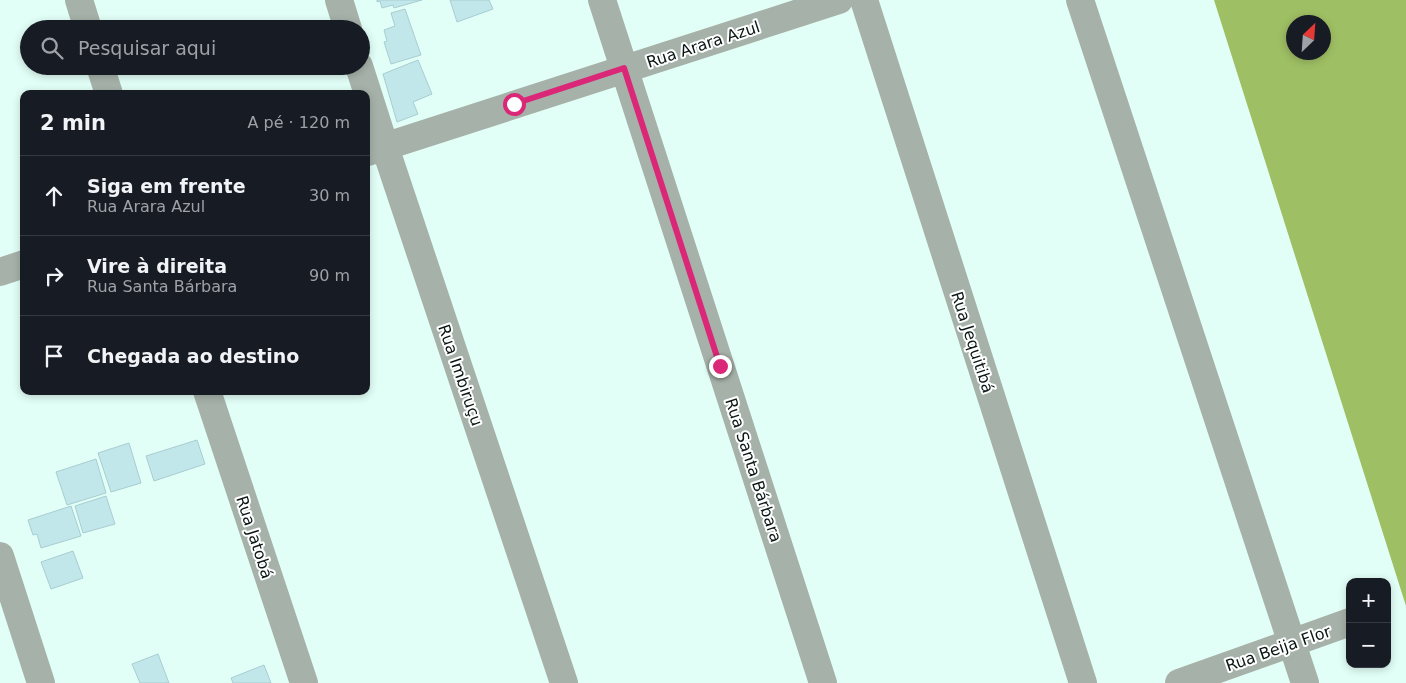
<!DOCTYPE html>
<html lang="pt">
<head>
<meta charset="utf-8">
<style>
  body { margin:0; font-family:"DejaVu Sans",sans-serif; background:#20242c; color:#f1f3f6 }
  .controls { position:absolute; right:15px; bottom:15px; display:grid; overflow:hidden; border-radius:10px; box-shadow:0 2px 8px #0003 }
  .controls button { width:45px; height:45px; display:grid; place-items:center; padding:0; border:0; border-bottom:1px solid #363941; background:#171b24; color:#f1f3f6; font:25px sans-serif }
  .compass { position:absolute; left:1286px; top:15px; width:45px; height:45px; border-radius:50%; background:#171b24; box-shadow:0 2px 8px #0003; rotate:25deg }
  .stop { position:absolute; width:15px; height:15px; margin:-11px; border:4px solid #db2777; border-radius:50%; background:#fff }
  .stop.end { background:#db2777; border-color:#fff; box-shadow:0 1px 5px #0008 }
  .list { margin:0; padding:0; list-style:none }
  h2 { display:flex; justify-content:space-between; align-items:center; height:65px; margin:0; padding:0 20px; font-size:21px }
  h2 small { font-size:16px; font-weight:400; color:#9ea1a6 }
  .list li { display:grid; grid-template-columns:32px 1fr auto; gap:15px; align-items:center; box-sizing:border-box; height:80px; padding:0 20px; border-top:1px solid #363941 }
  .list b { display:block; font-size:19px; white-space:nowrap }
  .list p { margin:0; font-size:16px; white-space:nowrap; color:#9ea1a6 }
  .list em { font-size:16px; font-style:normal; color:#9ea1a6 }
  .icon { flex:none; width:28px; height:28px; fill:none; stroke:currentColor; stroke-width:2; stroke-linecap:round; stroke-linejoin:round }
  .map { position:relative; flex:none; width:1406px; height:683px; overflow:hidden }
  .search { position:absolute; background:#171b24; box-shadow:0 2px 8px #0003; left:20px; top:20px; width:350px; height:55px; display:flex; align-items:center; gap:12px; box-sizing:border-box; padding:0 18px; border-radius:28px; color:#9ea1a6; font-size:19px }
  .panel { position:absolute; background:#171b24; box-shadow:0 2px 8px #0003; left:20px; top:90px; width:350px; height:305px; border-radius:10px }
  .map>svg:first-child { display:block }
</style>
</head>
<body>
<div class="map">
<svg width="1406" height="683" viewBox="0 0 1406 683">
  <rect width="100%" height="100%" fill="#e2fff7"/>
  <path fill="#9fbf64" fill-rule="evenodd" d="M1214,0H1406V606ZM1294,22H1324V52H1294Z"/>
  <path fill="#c1e7eb" stroke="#a8cdd1" d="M377,0H422L394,8L393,5L382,8L380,1L377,2Z
    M450,0H489L493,9L457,22Z
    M405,9L421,55L391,64L384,42L387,41L384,30L395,26L391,13Z
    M418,60L432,94L413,102L418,114L397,122L383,74Z
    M197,440L205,464L154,481L146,456Z
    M129,443L141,483L111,492L98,453Z
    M96,459L106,493L67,505L56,472Z
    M106,496L115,524L83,533L75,506Z
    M71,506L81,536L41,548L37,534L33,535L28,520Z
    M73,551L83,578L51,589L41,562Z
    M158,654L169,683H140L132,664Z
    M264,665L271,683H233L231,678Z"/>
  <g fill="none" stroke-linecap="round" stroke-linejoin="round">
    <path stroke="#a6b2a9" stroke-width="28" d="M79,0L88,29
      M339,0L348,29
      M602,0L823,683
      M864,0L1083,683
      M1080,0L1305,683
      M100,66L109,94
      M359,66L385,147L564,683
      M368,152L839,0
      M0,272L24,264
      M207,391L304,683
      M0,556L41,683
      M1179,683L1350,622"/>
  </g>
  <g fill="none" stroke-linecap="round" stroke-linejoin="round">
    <path stroke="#db2777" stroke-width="6" d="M514,104L624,68L720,366"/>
  </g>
  <g text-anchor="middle" stroke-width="4" stroke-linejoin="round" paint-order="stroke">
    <g font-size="16" fill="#091613" stroke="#fff">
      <text transform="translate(703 44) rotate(-18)" y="6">Rua Arara Azul</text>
      <text transform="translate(973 342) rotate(72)" y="6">Rua Jequitibá</text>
      <text transform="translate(461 375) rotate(71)" y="6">Rua Imbiruçu</text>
      <text transform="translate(754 470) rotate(72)" y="6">Rua Santa Bárbara</text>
      <text transform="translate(255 537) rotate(72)" y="6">Rua Jatobá</text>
      <text transform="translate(1278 648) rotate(-19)" y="6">Rua Beija Flor</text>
    </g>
  </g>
</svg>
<div class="controls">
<button>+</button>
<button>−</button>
</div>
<svg class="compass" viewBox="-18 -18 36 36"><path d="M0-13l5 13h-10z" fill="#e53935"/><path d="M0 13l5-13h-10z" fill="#9ea1a6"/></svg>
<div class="stop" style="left:514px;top:104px"></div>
<div class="stop end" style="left:720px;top:366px"></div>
<div class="search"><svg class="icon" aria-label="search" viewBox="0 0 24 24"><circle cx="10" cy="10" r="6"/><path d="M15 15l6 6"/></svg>Pesquisar aqui</div>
<section class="panel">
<h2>2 min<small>A pé · 120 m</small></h2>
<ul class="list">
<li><svg class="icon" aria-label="ahead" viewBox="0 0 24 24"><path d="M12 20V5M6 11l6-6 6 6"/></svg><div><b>Siga em frente</b><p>Rua Arara Azul</p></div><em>30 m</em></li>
<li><svg class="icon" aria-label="right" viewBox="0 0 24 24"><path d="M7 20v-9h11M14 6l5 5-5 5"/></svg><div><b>Vire à direita</b><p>Rua Santa Bárbara</p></div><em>90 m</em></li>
<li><svg class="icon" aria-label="arrive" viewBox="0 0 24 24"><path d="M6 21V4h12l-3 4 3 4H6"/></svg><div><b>Chegada ao destino</b></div></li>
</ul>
</section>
</div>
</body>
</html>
